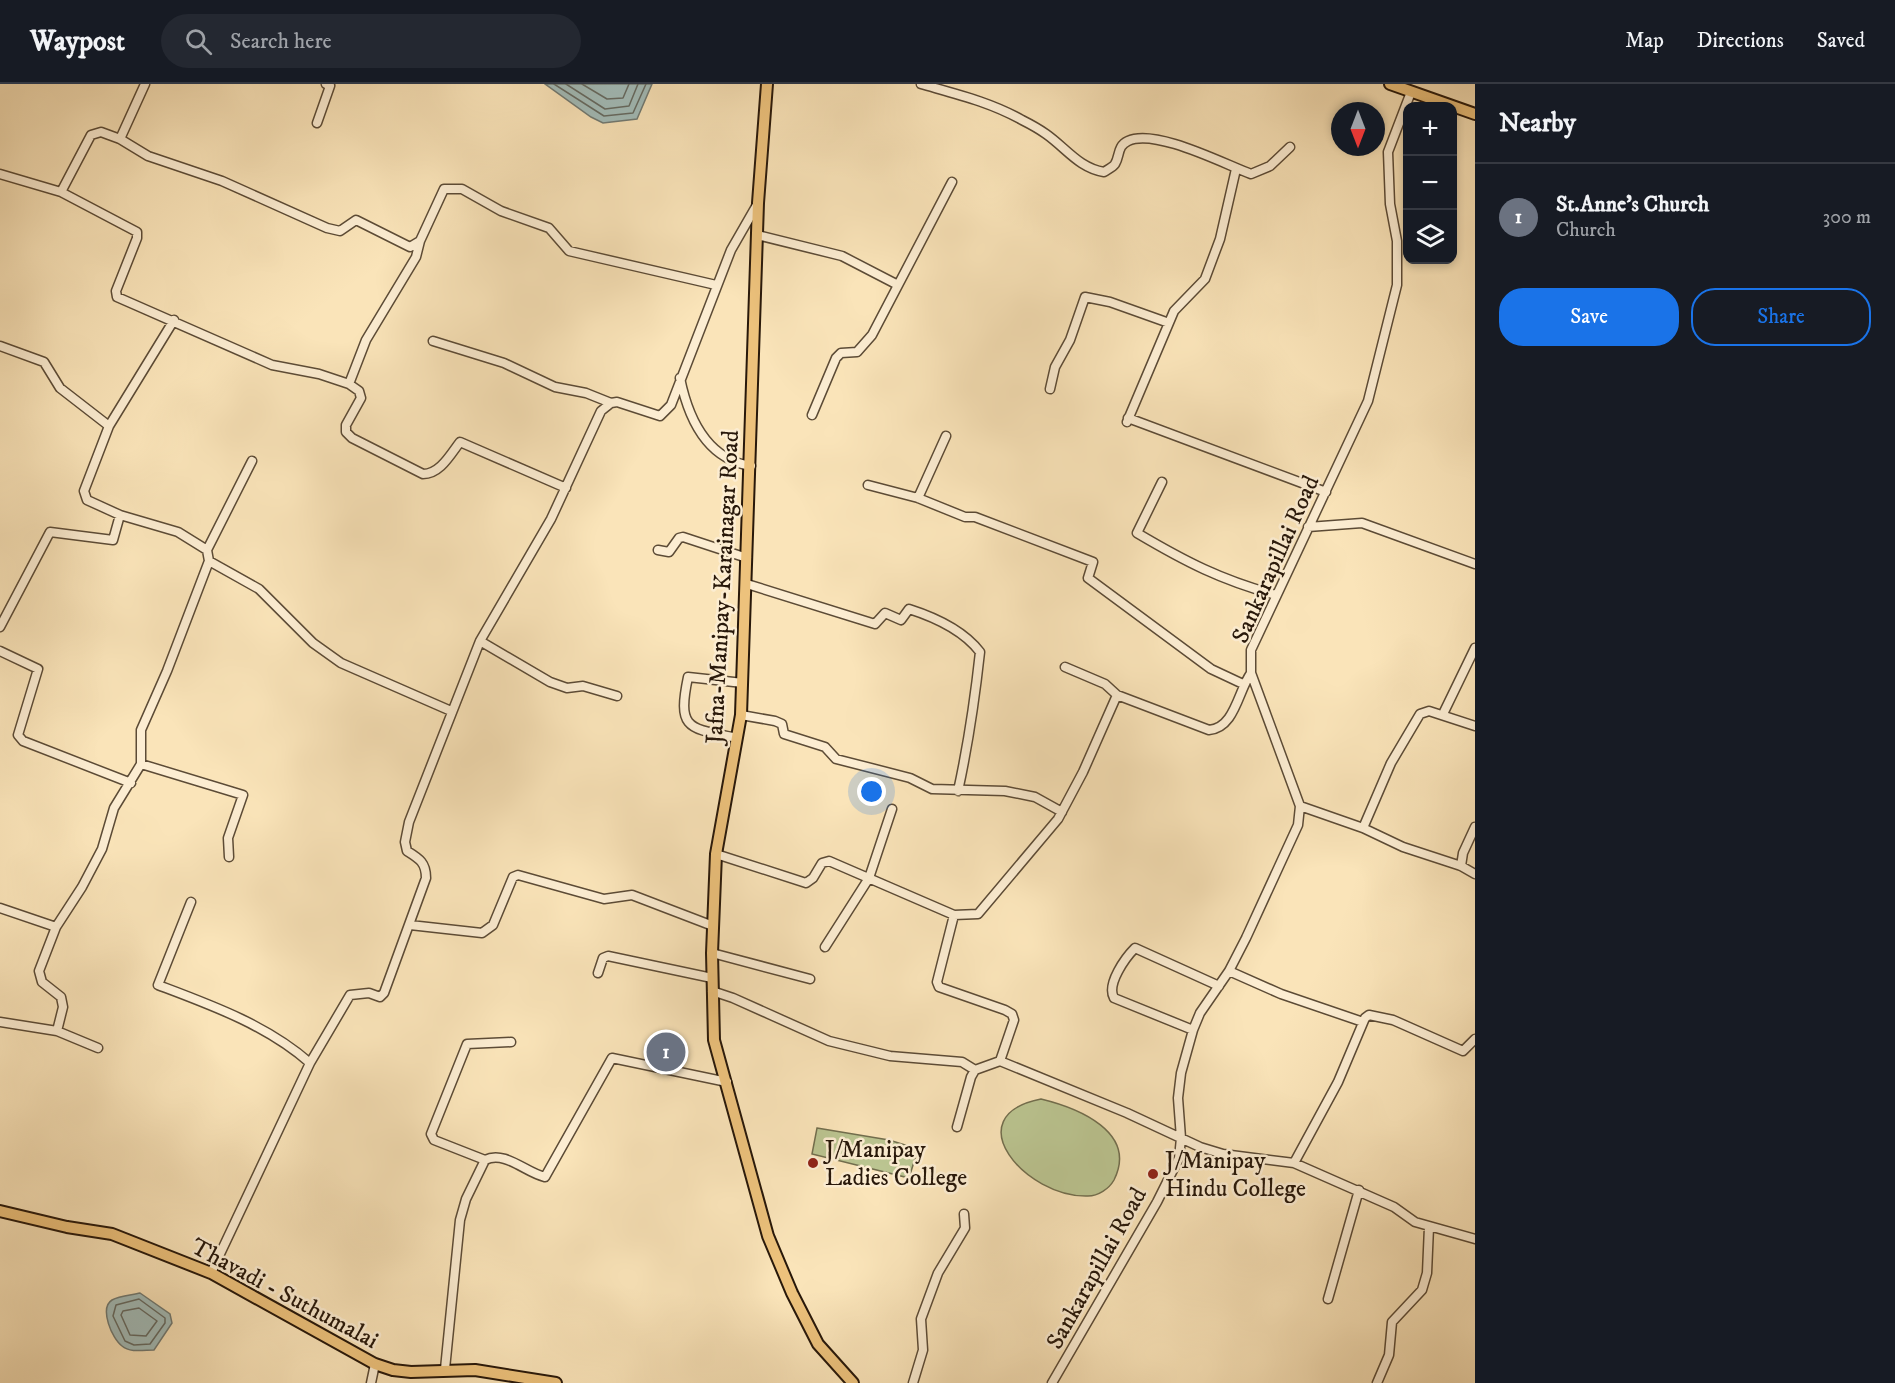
<!DOCTYPE html>
<html lang="en">
<head>
<meta charset="utf-8">
<style>
  body { margin:0; font-family:"IM FELL DW Pica",serif; background:#242831; color:#f1f3f6 }
  .controls { position:absolute; right:18px; top:18px; display:grid; overflow:hidden; border-radius:12px; box-shadow:0 3px 9px #0003 }
  .controls button { width:54px; height:54px; display:grid; place-items:center; padding:0; border:0; border-bottom:2px solid #363941; background:#171b24; color:#f1f3f6; font:30px sans-serif }
  .compass { position:absolute; left:1331px; top:18px; width:54px; height:54px; border-radius:50%; background:#171b24; box-shadow:0 3px 9px #0003; rotate:180deg }
  .you { position:absolute; left:872px; top:708px; width:21px; height:21px; margin:-15px; border:4px solid #fff; border-radius:50%; background:#1a73e8; box-shadow:0 0 0 9px #1a73e833 }
  .badge { display:grid; place-items:center; width:39px; height:39px; border-radius:50%; background:#1a73e8; color:#fff; font-size:20px; font-weight:700 }
  .pin { position:absolute; translate:-50% -50%; border:3px solid #fff; box-shadow:0 2px 6px #0006 }
  .list { margin:0; padding:0; list-style:none }
  h2 { display:flex; justify-content:space-between; align-items:center; height:78px; margin:0; padding:0 24px; font-size:26px }
  h2 small { font-size:20px; font-weight:400; color:#9ea1a6 }
  .list li { display:grid; grid-template-columns:39px 1fr auto; gap:18px; align-items:center; box-sizing:border-box; height:108px; padding:0 24px; border-top:2px solid #363941 }
  .list b { display:block; font-size:22px; white-space:nowrap }
  .list p { margin:0; font-size:20px; white-space:nowrap; color:#9ea1a6 }
  .list em { font-size:20px; font-style:normal; color:#9ea1a6 }
  .actions { display:flex; gap:12px; padding:18px 24px }
  .actions a { flex:1; padding:14px 0; border:2px solid #1a73e8; border-radius:24px; text-align:center; font-size:21px; color:#1a73e8 }
  .actions .main { background:#1a73e8; color:#fff }
  .icon { flex:none; width:33px; height:33px; fill:none; stroke:currentColor; stroke-width:2; stroke-linecap:round; stroke-linejoin:round }
  .map { position:relative; flex:none; width:1475px; height:1299px; overflow:hidden }
  header { display:flex; align-items:center; gap:36px; box-sizing:border-box; height:84px; padding:0 30px; background:#171b24; border-bottom:2px solid #363941 }
  header strong { font-size:28px }
  nav { display:flex; gap:33px; margin-inline-start:auto; font-size:21px }
  .search { width:420px; height:54px; background:#242831; display:flex; align-items:center; gap:15px; box-sizing:border-box; padding:0 21px; border-radius:33px; color:#9ea1a6; font-size:22px }
  main { display:flex }
  aside { flex:1; background:#171b24 }
  .map>svg:first-child { display:block }
</style>
</head>
<body>
<header>
<strong>Waypost</strong>
<div class="search"><svg class="icon" aria-label="search" viewBox="0 0 24 24"><circle cx="10" cy="10" r="6"/><path d="M15 15l6 6"/></svg>Search here</div>
<nav><a>Map</a><a>Directions</a><a>Saved</a></nav>
</header>
<main>
<div class="map">
<svg width="1475" height="1299" viewBox="0 0 1475 1299">
  <rect width="100%" height="100%" fill="#fae4b9"/>
  <filter id="stains"><feTurbulence type="fractalNoise" baseFrequency=".00333" numOctaves="4"/><feColorMatrix values="0 0 0 0 .2 0 0 0 0 .09 0 0 0 0 .02 0 0 0 .5 -.17"/></filter>
  <radialGradient id="worn" r=".72"><stop offset=".6" stop-color="#630" stop-opacity="0"/><stop offset="1" stop-color="#630" stop-opacity=".3"/></radialGradient>
  <path fill="#bbc591" stroke="#726e4e" stroke-width="1.5" d="M1041,1015C1078,1024 1138,1048 1114,1096C1109,1105 1098,1112 1088,1112C1026,1114 955,1032 1041,1015Z
    M817,1044L889,1056L918,1065L909,1094L812,1070Z"/>
  <path fill="#a2bcb9" stroke="#717a73" stroke-width="1.5" d="M545,0H652L637,35L603,39L591,33Z
    M140,1209L170,1230L172,1239L154,1266C144,1266 130,1269 122,1262C112,1255 99,1224 112,1216C119,1212 132,1211 140,1209Z"/>
  <g fill="none" stroke-linecap="round" stroke-linejoin="round">
    <path stroke="#656a62" stroke-width="1.5" d="M554,0L604,32L633,29L646,0
      M566,0L605,25L629,22L638,0
      M582,0L607,15L623,14L629,0
      M139,1215L165,1234V1239L150,1260L134,1261L125,1257L113,1232L116,1221Z
      M139,1224L157,1237L146,1252L130,1251L121,1231L123,1227Z"/>
    <g stroke="#5c4b36" stroke-width="11">
      <path id="minor" d="M921,0C956,10 990,18 1022,36C1030,40 1039,45 1046,50C1066,64 1079,84 1104,88C1107,86 1113,83 1115,80C1120,72 1117,62 1128,57C1155,44 1224,80 1251,90L1270,82L1290,63
        M317,39L330,2L326,0
        M120,55L148,72L222,97L327,144L340,147L356,136L410,163L420,157L444,105H462L501,127L549,144L569,167L716,201
        M0,90L61,108L91,51L101,48L120,55L145,0
        M61,108L137,148V154L116,207L117,213L272,281L319,290L349,300L359,307L361,314L346,341V348L352,354L423,390C440,390 450,371 460,358L566,404
        M757,151L842,172L898,201
        M174,236L109,342L84,407L87,416L120,431L178,448L207,466
        M433,257L504,279L555,303L586,309L611,319
        M0,262L44,278L60,304L109,342
        M680,294C688,333 706,375 751,382
        M349,300L366,256L416,173L420,157
        M1050,305L1055,283L1070,256L1085,213L1110,218L1169,239
        M812,331L836,274L841,269L857,268L872,251L952,98
        M1128,334L1326,408
        M1127,338L1174,227L1205,195L1220,155L1236,85
        M1162,398L1137,449C1186,478 1221,496 1276,511
        M868,401L918,414L965,433H975L1093,478L1088,494L1211,585L1243,600
        M918,414L946,352
        M1308,443L1362,439L1475,480
        M658,466L669,468L679,454L683,453L747,474
        M209,477L259,505L313,559L341,579L451,627
        M747,500L875,540L885,529L901,536L909,525C934,533 964,547 980,568C975,614 968,661 958,707
        M0,543L50,448L113,456L120,431
        M480,557L550,598L567,604L583,602L617,612
        M0,567L38,585L18,651L23,657L131,699
        M1065,583L1105,600L1117,611
        M1443,630L1475,564
        M741,631L775,637L782,640L784,650L825,663L836,675L910,694L932,705L1005,707L1035,713L1062,728
        M737,654C688,644 677,646 688,593L743,599
        M141,680L243,711L228,754L229,773
        M1300,722L1363,744L1403,763L1461,782L1475,790
        M1363,744L1391,679L1420,630L1429,627L1475,642
        M716,770L806,799L813,794L822,779L829,777L954,831L978,830L1058,735L1083,688L1117,611L1209,646C1235,644 1238,607 1251,589
        M1461,782L1463,769L1475,743
        M191,818L158,901C211,921 267,941 310,979
        M0,824L56,843
        M954,831L937,898L939,903L1005,926L1012,930L1014,936L1000,977L975,986L971,993L957,1043
        M410,841L482,849L493,841L513,793L518,791L604,815L632,811L713,842
        M825,863L869,794L892,725
        M712,869L810,895
        M1229,887L1281,910L1363,938
        M598,889L603,874L608,872L712,894
        M712,907L733,914L829,957L890,972L962,978L975,986
        M0,938L57,947L98,964
        M1193,946L1114,914C1106,900 1126,873 1135,864L1219,902
        M57,947L63,923L61,913L42,898L39,887L56,843L82,803L102,765L114,724L141,680V646L167,587L209,477L207,466L252,377
        M1000,977L1127,1029L1200,1063L1223,1070L1294,1079L1394,1123L1415,1138L1475,1155
        M485,1076L434,1056L431,1050L467,960L511,958
        M1294,1079L1338,998L1365,934L1369,931L1393,936L1463,967L1475,955
        M211,1189L310,979L350,911L369,909L380,913L384,909L426,794C426,779 420,775 407,767L405,758L409,738L480,557L551,435L601,327L611,319L617,318L660,332L671,321L731,166L758,119
        M1328,1215L1359,1106
        M445,1285L460,1136L466,1115L485,1076C505,1066 526,1089 545,1093L612,974L727,998
        M371,1299L375,1280
        M913,1299L923,1266L921,1235L938,1189L965,1144L964,1130
        M1052,1299L1157,1118L1179,1074L1181,1054L1178,1014L1181,989L1193,946L1200,929L1229,887L1246,854L1298,741L1300,722L1251,589V566L1368,317L1397,201V157L1390,120L1388,68L1411,8
        M1377,1299L1389,1271L1392,1238L1422,1206L1427,1189L1429,1143"/>
    </g>
    <g stroke="#28180a" stroke-width="14">
      <path id="major" d="M767,0L758,119L741,631L716,770L712,869L714,956L768,1152L792,1209L818,1260L853,1299
        M1390,0L1475,30
        M0,1127L67,1143L112,1150L211,1189L375,1280L393,1286L411,1288L475,1286L556,1299"/>
    </g>
    <use href="#minor" stroke="#fcedd2" stroke-width="8"/>
    <use href="#major" stroke="#edc27c" stroke-width="10"/>
  </g>
  <g fill="#8f2418" stroke="#fcedd2" stroke-width="2">
    <circle cx="813" cy="1079" r="6"/>
    <circle cx="1153" cy="1090" r="6"/>
  </g>
  <g text-anchor="middle" stroke-width="5" stroke-linejoin="round" paint-order="stroke">
    <g font-size="24" fill="#28180a" stroke="#fcedd2">
      <text transform="translate(1275 475) rotate(-66)" y="8">Sankarapillai Road</text>
      <text transform="translate(722 503) rotate(-87)" y="8">Jafna-Manipay-Karainagar Road</text>
      <text transform="translate(1096 1184) rotate(-61)" y="8">Sankarapillai Road</text>
      <text transform="translate(285 1209) rotate(28)" y="8">Thavadi - Suthumalai</text>
    </g>
    <g font-size="24" fill="#28180a" stroke="#fcedd2" text-anchor="start">
      <text x="825" y="1073">J/Manipay<tspan x="825" dy="28">Ladies College</tspan></text>
      <text x="1165" y="1084">J/Manipay<tspan x="1165" dy="28">Hindu College</tspan></text>
    </g>
  </g>
  <rect width="100%" height="100%" filter="url(#stains)"/>
  <rect width="100%" height="100%" fill="url(#worn)"/>
</svg>
<div class="controls">
<button>+</button>
<button>−</button>
<button><svg class="icon" aria-label="layers" viewBox="0 0 24 24"><path d="M12 4l9 5-9 5-9-5zM3 14l9 5 9-5"/></svg></button>
</div>
<svg class="compass" viewBox="-18 -18 36 36"><path d="M0-13l5 13h-10z" fill="#e53935"/><path d="M0 13l5-13h-10z" fill="#9ea1a6"/></svg>
<div class="you"></div>
<div class="pin badge" style="left:666px;top:968px;background:#6b7280">1</div>
</div>
<aside>
<h2>Nearby<small></small></h2>
<ul class="list">
<li><span class="badge" style="background:#6b7280">1</span><div><b>St.Anne's Church</b><p>Church</p></div><em>300 m</em></li>
</ul>
<div class="actions"><a class="main">Save</a><a>Share</a></div>
</aside>
</main>
</body>
</html>
